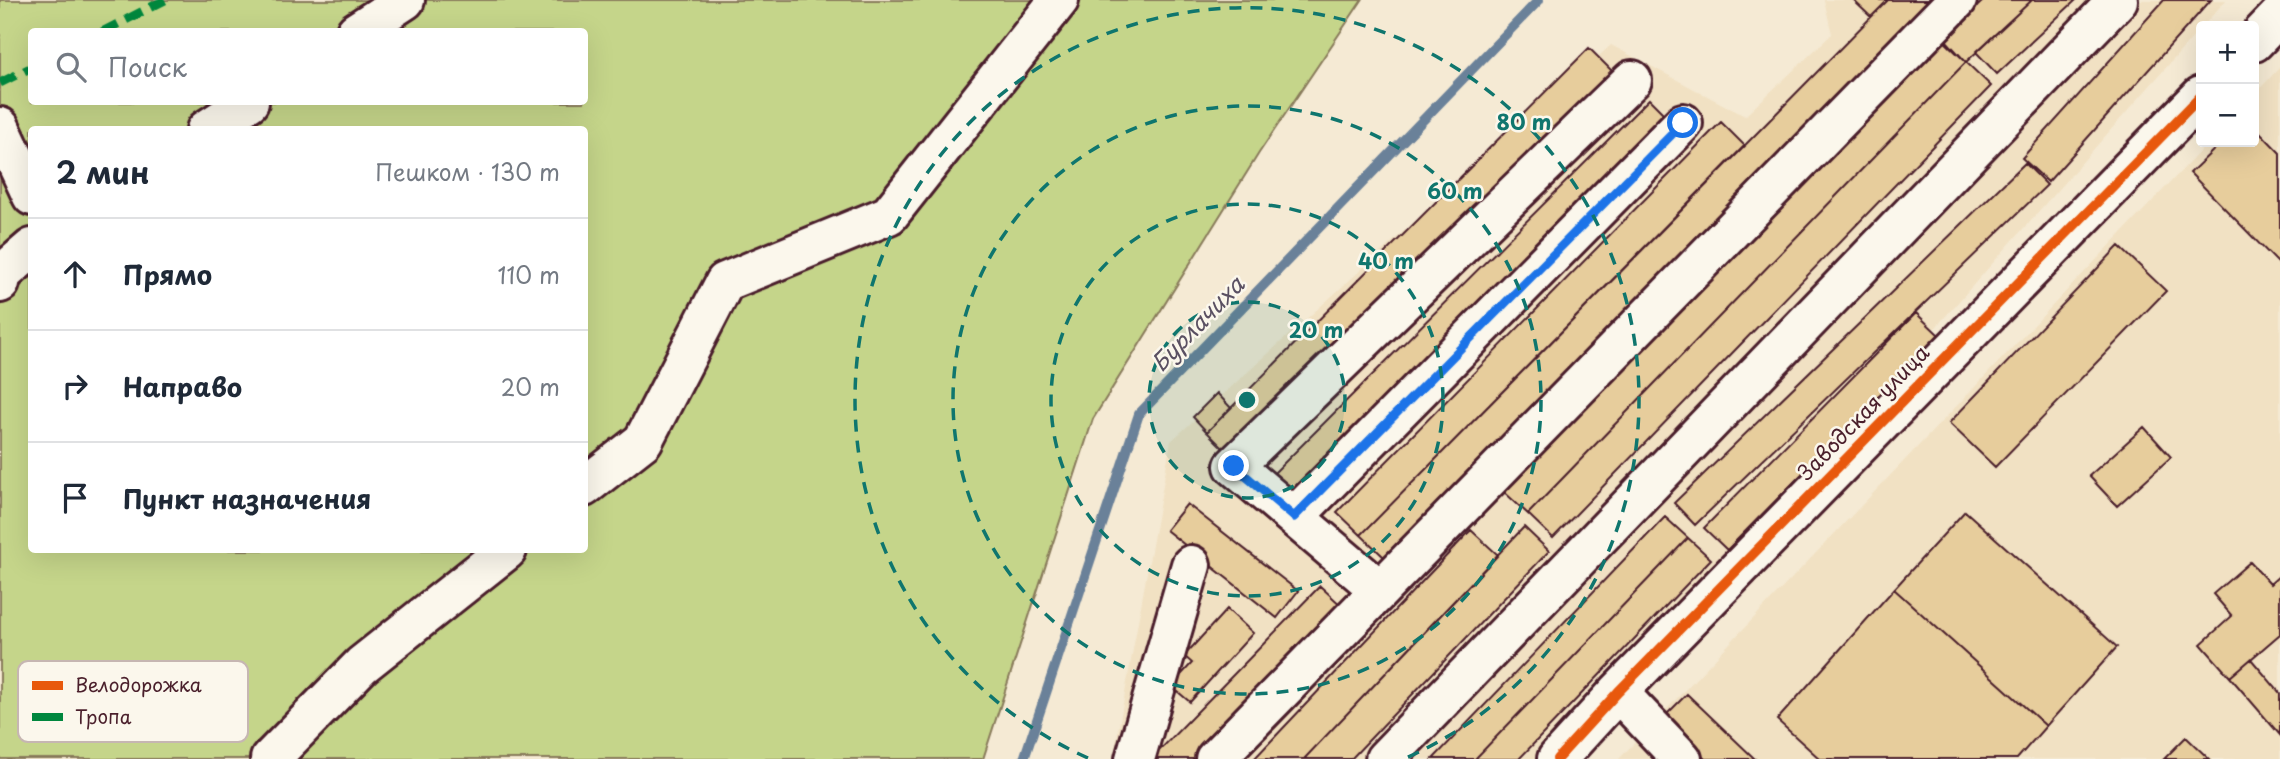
<!DOCTYPE html>
<html lang="ru">
<head>
<meta charset="utf-8">
<style>
  body { margin:0; font-family:"Playpen Sans",sans-serif; background:#f6f6f7; color:#1f2937 }
  .controls { position:absolute; right:21px; top:21px; display:grid; overflow:hidden; border-radius:7px; box-shadow:0 7px 28px #0002 }
  .controls button { width:63px; height:63px; display:grid; place-items:center; padding:0; border:0; border-bottom:2px solid #e0e1e3; background:#fff; color:#1f2937; font:35px sans-serif }
  .stop { position:absolute; width:21px; height:21px; margin:-16px; border:5px solid #1a73e8; border-radius:50%; background:#fff }
  .stop.end { background:#1a73e8; border-color:#fff; box-shadow:0 2px 7px #0008 }
  .list { margin:0; padding:0; list-style:none }
  h2 { display:flex; justify-content:space-between; align-items:center; height:91px; margin:0; padding:0 28px; font-size:30px }
  h2 small { font-size:23px; font-weight:400; color:#747a83 }
  .list li { display:grid; grid-template-columns:46px 1fr auto; gap:21px; align-items:center; box-sizing:border-box; height:112px; padding:0 28px; border-top:2px solid #e0e1e3 }
  .list b { display:block; font-size:26px; white-space:nowrap }
  .list em { font-size:23px; font-style:normal; color:#747a83 }
  .icon { flex:none; width:38px; height:38px; fill:none; stroke:currentColor; stroke-width:2; stroke-linecap:round; stroke-linejoin:round }
  .map { position:relative; flex:none; width:2280px; height:759px; overflow:hidden }
  .search { position:absolute; background:#fff; box-shadow:0 7px 28px #0002; left:28px; top:28px; width:560px; height:77px; display:flex; align-items:center; gap:18px; box-sizing:border-box; padding:0 24px; border-radius:7px; color:#747a83; font-size:26px }
  .panel { position:absolute; background:#fff; box-shadow:0 7px 28px #0002; left:28px; top:126px; width:560px; height:427px; border-radius:7px }
  .map>svg:first-child { display:block }
</style>
</head>
<body>
<div class="map">
<svg width="2280" height="759" viewBox="0 0 2280 759">
  <rect width="100%" height="100%" fill="#f5ead4"/>
  <filter id="ink" filterUnits="userSpaceOnUse"><feTurbulence type="fractalNoise" baseFrequency=".0143" numOctaves="2"/><feDisplacementMap in="SourceGraphic" scale="14" xChannelSelector="R" yChannelSelector="G"/><feConvolveMatrix kernelMatrix="1 2 1 2 8 2 1 2 1" color-interpolation-filters="sRGB"/></filter>
  <g filter="url(#ink)">
    <path fill="#f1e1c3" d="M1824,0H2226L1725,565L1541,759H1113L1171,441L1611,45L1745,116L1832,34Z
      M2280,67V759H1619L2209,142H2254V95Z"/>
    <path fill="#c5d58a" stroke="#887a5a" stroke-width="2" fill-rule="evenodd" d="M0,0H1362L1259,153L1093,419L983,759H0ZM32,32H584V102H32ZM32,130H584V550H32Z"/>
    <g fill="none" stroke-linecap="round" stroke-linejoin="round">
      <path stroke="#6b8199" stroke-width="10" d="M1024,759L1139,414L1539,0"/>
    </g>
    <path fill="#e7cd9c" stroke="#4a1f2b" stroke-width="2" d="M1853,0H1888L1871,17Z
      M1888,0H1931L1384,557L1361,535Z
      M1984,0H2032L1966,62L1944,38Z
      M2032,0H2076L1997,74L1976,52Z
      M2164,0H2211L2048,182L2022,158Z
      M1940,37L1966,62L1528,514L1502,490Z
      M1589,48L1612,71L1230,455L1207,432Z
      M1966,62L1991,86L1553,538L1528,514Z
      M1649,99L1671,121L1291,500L1269,478Z
      M1721,122L1745,146L1361,535L1337,512Z
      M2254,126L2280,153V265L2190,173L2222,142H2254Z
      M2025,163L2047,185L1695,525L1674,503Z
      M2119,246L2166,291L1995,467L1949,423Z
      M1916,313L1939,335L1727,550L1704,528Z
      M1217,393L1231,408L1207,432L1193,417Z
      M2144,427L2171,457L2117,506L2089,476Z
      M1187,504L1298,591L1277,618L1166,530Z
      M1965,511L2117,647L2046,726L1894,589Z
      M1665,517L1688,538L1475,759H1433Z
      M1524,527L1549,551L1351,759H1304Z
      M1471,530L1498,555L1304,759H1254Z
      M1688,538L1711,559L1519,759H1475Z
      M2250,562L2270,584L2280,575V634L2230,677L2201,644L2232,616L2213,594Z
      M1320,586L1343,607L1195,759H1151Z
      M1894,589L2046,726L2017,759H1820L1777,720Z
      M1227,609L1253,633L1190,702L1171,686L1192,663L1184,656Z
      M2251,659L2280,693V735L2230,677Z
      M1687,694L1755,759H1705L1663,718Z
      M2186,737L2209,759H2164Z"/>
    <g fill="none" stroke-linecap="round" stroke-linejoin="round">
      <g stroke="#4a1f2b" stroke-width="44">
        <path id="minor" d="M356,32L405,0
          M2254,42L2280,15
          M0,127L32,196
          M206,130L249,102
          M0,283L2,274L32,248
          M584,487L643,441L725,282L889,215L1059,0
          M1294,517L1683,123
          M1380,590L1234,466L1632,80
          M1618,692L1682,759
          M270,759L362,665L507,550
          M1135,759L1191,565
          M1215,759L1957,0
          M1385,759L2118,0
          M1557,759L1618,692L2201,96"/>
      </g>
      <use href="#minor" stroke="#fbf7ec" stroke-width="38"/>
      <path stroke="#00873e" stroke-width="9" stroke-dasharray="18 9" stroke-linecap="butt" d="M102,32L165,0
        M0,83L32,67"/>
      <g stroke="#fbf7ec" stroke-width="15">
        <path id="cycleway" d="M1557,759L1618,692L2201,96"/>
      </g>
      <use href="#cycleway" stroke="#e8590c" stroke-width="10"/>
    </g>
  </g>
  <g fill="none" stroke-linecap="round" stroke-linejoin="round" filter="url(#ink)">
    <path stroke="#1a73e8" stroke-width="9" d="M1234,466L1294,517L1683,123"/>
  </g>
  <circle cx="1247" cy="400" r="98" fill="#0f766e" fill-opacity=".12"/>
  <g fill="none" stroke="#0f766e" stroke-width="3.5" stroke-dasharray="12 9">
    <circle cx="1247" cy="400" r="98"/>
    <circle cx="1247" cy="400" r="196"/>
    <circle cx="1247" cy="400" r="294"/>
    <path d="M1088 758A392 392 0 1 1 1406 758"/>
  </g>
  <g text-anchor="middle" stroke-width="5" stroke-linejoin="round" paint-order="stroke">
    <g font-size="21" fill="#4a1f2b" stroke="#fbf7ec">
      <text transform="translate(1864 413) rotate(-46)" y="7">Заводская улица</text>
    </g>
    <g font-size="23" font-style="italic" fill="#5a5062" stroke="#fbf7ec">
      <text transform="translate(1198 324) rotate(-46)" y="8">Бурлачиха</text>
    </g>
  </g>
  <rect x="18" y="661" width="230" height="81" rx="10" fill="#fbf7ec" stroke="#c6b6b2" stroke-width="2"/>
  <rect x="32" y="681" width="31" height="9" fill="#e8590c"/>
  <rect x="32" y="713" width="31" height="8" fill="#00873e"/>
  <g font-size="19" fill="#4a1f2b">
    <text x="75" y="692">Велодорожка</text>
    <text x="75" y="724">Тропа</text>
  </g>
  <circle cx="1247" cy="400" r="10" fill="#0f766e" stroke="#fbf7ec" stroke-width="3.5"/>
  <g font-size="21" text-anchor="middle" font-weight="bold" fill="#0f766e" stroke="#fbf7ec" stroke-width="5" stroke-linejoin="round" paint-order="stroke">
    <text x="1524" y="130">80 m</text>
    <text x="1455" y="199">60 m</text>
    <text x="1386" y="269">40 m</text>
    <text x="1316" y="338">20 m</text>
  </g>
</svg>
<div class="controls">
<button>+</button>
<button>−</button>
</div>
<div class="stop" style="left:1683px;top:123px"></div>
<div class="stop end" style="left:1234px;top:466px"></div>
<div class="search"><svg class="icon" aria-label="search" viewBox="0 0 24 24"><circle cx="10" cy="10" r="6"/><path d="M15 15l6 6"/></svg>Поиск</div>
<section class="panel">
<h2>2 мин<small>Пешком · 130 m</small></h2>
<ul class="list">
<li><svg class="icon" aria-label="ahead" viewBox="0 0 24 24"><path d="M12 20V5M6 11l6-6 6 6"/></svg><div><b>Прямо</b></div><em>110 m</em></li>
<li><svg class="icon" aria-label="right" viewBox="0 0 24 24"><path d="M7 20v-9h11M14 6l5 5-5 5"/></svg><div><b>Направо</b></div><em>20 m</em></li>
<li><svg class="icon" aria-label="arrive" viewBox="0 0 24 24"><path d="M6 21V4h12l-3 4 3 4H6"/></svg><div><b>Пункт назначения</b></div></li>
</ul>
</section>
</div>
</body>
</html>
